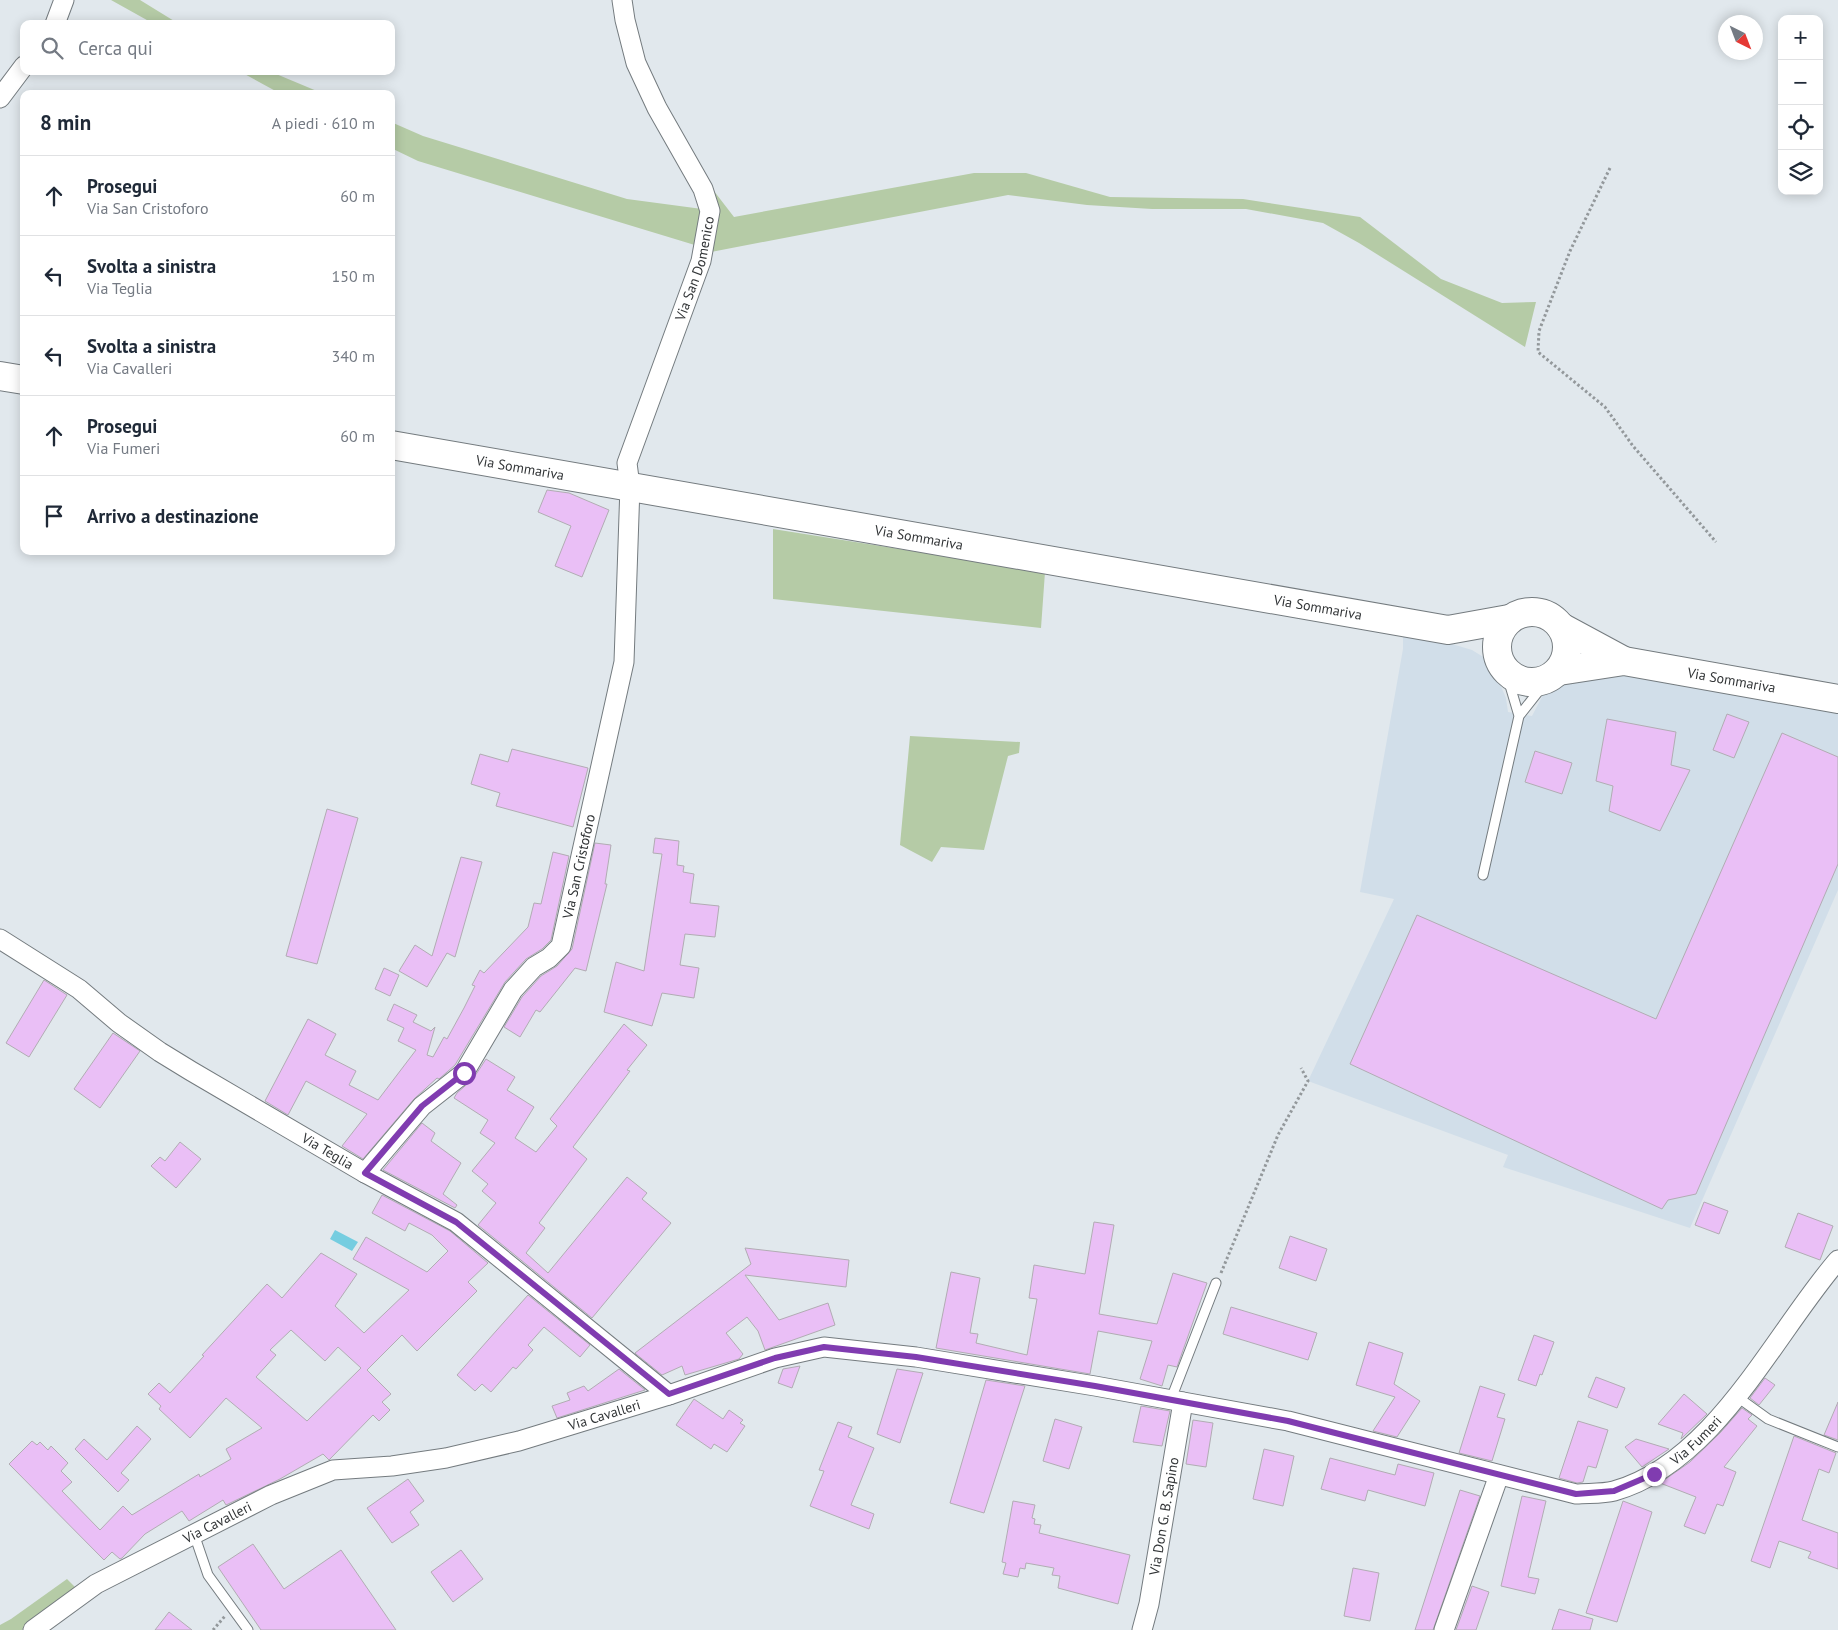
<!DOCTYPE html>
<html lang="it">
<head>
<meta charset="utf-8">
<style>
  body { margin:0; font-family:"PT Sans",sans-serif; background:#f2f2f3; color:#1f2937 }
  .controls { position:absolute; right:15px; top:15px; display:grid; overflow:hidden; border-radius:10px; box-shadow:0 2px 12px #0003 }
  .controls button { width:45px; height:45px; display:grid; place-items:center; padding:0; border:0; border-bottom:1px solid #e0e1e3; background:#fff; color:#1f2937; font:25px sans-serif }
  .compass { position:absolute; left:1718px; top:15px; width:45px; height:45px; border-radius:50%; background:#fff; box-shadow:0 2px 12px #0003; rotate:138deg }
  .stop { position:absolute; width:15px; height:15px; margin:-11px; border:4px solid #803cb0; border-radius:50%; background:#fff }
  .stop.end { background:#803cb0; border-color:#fff; box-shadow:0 1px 5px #0008 }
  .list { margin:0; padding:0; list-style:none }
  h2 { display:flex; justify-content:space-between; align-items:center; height:65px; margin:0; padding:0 20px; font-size:21px }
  h2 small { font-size:16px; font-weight:400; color:#747a83 }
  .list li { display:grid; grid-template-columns:32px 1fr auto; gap:15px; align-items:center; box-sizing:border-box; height:80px; padding:0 20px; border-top:1px solid #e0e1e3 }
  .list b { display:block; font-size:19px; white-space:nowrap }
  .list p { margin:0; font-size:16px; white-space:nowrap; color:#747a83 }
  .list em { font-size:16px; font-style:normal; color:#747a83 }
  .icon { flex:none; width:28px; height:28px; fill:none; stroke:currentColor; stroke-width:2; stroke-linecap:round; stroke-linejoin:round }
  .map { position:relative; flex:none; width:1838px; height:1630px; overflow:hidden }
  .search { position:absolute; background:#fff; box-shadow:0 2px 12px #0003; left:20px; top:20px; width:375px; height:55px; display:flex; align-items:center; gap:12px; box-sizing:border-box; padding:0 18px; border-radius:10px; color:#747a83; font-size:19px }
  .panel { position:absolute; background:#fff; box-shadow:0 2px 12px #0003; left:20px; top:90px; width:375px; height:465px; border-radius:10px }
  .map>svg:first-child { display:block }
</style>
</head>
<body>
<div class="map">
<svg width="1838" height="1630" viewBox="0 0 1838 1630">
  <rect width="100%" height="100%" fill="#e1e8ed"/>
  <path fill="#d1dee9" d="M1403,634L1442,641L1472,650L1485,658L1496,675L1506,698L1508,712L1532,716L1545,691L1570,676L1596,672L1659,677L1838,708V890L1690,1228L1503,1167L1508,1155L1308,1081L1394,899L1360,892L1403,649Z"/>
  <path fill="#b5cba6" d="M111,0H140L179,24H154Z
    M239,71H269L324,94H281Z
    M391,122L423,136L627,199L702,209L698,246L418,161L391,148Z
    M697,169L734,217L974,173H1026L1110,197L1243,199L1360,217L1441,279L1502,303L1536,302L1525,347L1359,243L1323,223L1246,209H1152L1087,205L1008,195L711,252Z
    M773,529L1045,572L1041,628L773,599Z
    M910,736L1020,742L1019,753L1008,756L984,850L941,847L932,862L900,845Z
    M67,1579L76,1588L22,1630H0V1625L11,1619Z"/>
  <path fill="#75cde0" d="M335,1230L358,1242L352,1251L330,1239Z"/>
  <path fill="#eabff6" stroke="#b1acb3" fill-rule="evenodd" d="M547,490L569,493L609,510L582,577L555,566L571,526L538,512Z
    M1727,714L1749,722L1734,758L1713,750Z
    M1607,719L1676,732L1671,765L1690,770L1660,831L1609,811L1613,786L1596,781Z
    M1782,733L1838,757V864L1696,1194L1668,1200L1662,1209L1350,1064L1417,915L1656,1019Z
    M512,749L588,768L573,827L496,806L500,793L471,784L480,754L508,762Z
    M1535,751L1572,763L1562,794L1525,782Z
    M327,809L358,818L317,964L286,956Z
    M655,838L679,841L677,865L684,866L683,872L694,874L690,903L719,906L715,937L685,934L680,965L699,968L694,998L662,993L652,1026L604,1012L616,962L644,971L662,854L653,853Z
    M595,843L611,845L605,884H607L586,971L575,968L540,1012L536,1010L520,1037L504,1027L522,997L541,976L557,966L572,949Z
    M553,852L569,856L551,940L542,949L526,959L505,982L455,1065L439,1079L437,1078L414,1099L363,1159L342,1146L367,1114L306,1081L288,1115L265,1101L308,1019L336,1034L325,1055L356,1071L349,1085L378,1100L416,1050L398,1041L404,1028L387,1020L394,1004L417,1015L413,1022L431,1031L435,1027L427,1055L433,1057L444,1037L447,1039L464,1008L475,986L472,985L480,970L484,973L528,927L534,903L541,904Z
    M461,857L482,862L455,957L447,953L427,987L399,971L415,945L432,956Z
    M384,968L399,975L390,996L375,989Z
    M44,980L67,995L29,1057L6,1043Z
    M624,1024L647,1045L627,1070L630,1071L573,1147L587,1159L539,1223L545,1228L526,1253L548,1273L627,1177L647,1193L642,1199L671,1223L592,1318L478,1225L496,1203L482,1191L488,1184L472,1171L495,1143L480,1133L488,1120L454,1098L457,1093L473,1079L486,1059L515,1077L507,1090L534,1107L515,1138L536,1152L557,1126L550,1119Z
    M113,1033L140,1051L100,1108L74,1089Z
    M422,1123L435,1133L431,1141L461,1163L443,1194L457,1205L455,1208L383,1170Z
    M180,1142L201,1159L176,1188L151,1166L160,1157L165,1161Z
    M382,1195L450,1231L488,1263L468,1282L477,1291L417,1351L402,1335L367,1370L391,1394L382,1402L390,1410L379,1421L373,1415L329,1460L323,1454L280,1479L226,1505L223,1500L189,1521L182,1511L145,1534L122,1558L120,1559L112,1552L104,1560L9,1464L32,1441L37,1445L40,1442L48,1450L51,1446L68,1463L61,1471L72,1482L62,1491L100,1530L123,1506L132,1515L199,1474L200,1477L231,1459L226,1449L262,1428L226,1398L190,1438L159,1409L161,1406L148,1394L159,1383L170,1393L204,1356L202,1355L267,1284L282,1298L321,1253L357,1274L335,1306L364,1333L409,1290L353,1259L366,1237L427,1272L448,1251L432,1235L409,1223L405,1231L372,1213ZM291,1330L325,1361L338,1347L361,1368L307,1421L256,1377L276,1355L270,1350Z
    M1704,1202L1728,1211L1719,1234L1695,1225Z
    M1798,1213L1833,1226L1820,1260L1785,1247Z
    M1094,1222L1114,1225L1099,1314L1157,1324L1173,1273L1207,1283L1177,1367L1168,1365L1162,1386L1140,1379L1152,1341L1098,1331L1090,1374L936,1348L951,1272L980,1278L970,1333L978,1334L976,1343L1027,1355L1037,1299L1029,1298L1034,1265L1085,1274Z
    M1290,1236L1327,1249L1316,1281L1279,1268Z
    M745,1248L849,1260L846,1287L745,1275L779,1320L828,1303L835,1325L765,1350L758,1331L747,1317L726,1333L743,1354L739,1359L685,1375L682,1366L662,1375L636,1354L635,1353L751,1264Z
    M528,1295L590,1345L580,1357L544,1327L528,1345L533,1350L516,1369L513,1367L491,1392L482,1384L475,1391L457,1375Z
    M1231,1307L1317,1333L1308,1360L1223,1334Z
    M1534,1335L1554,1342L1542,1375L1540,1374L1536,1386L1518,1380Z
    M1369,1342L1403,1353L1394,1384L1420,1401L1397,1437L1373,1431L1395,1397L1356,1385Z
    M800,1366L792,1388L778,1383L783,1369Z
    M619,1369L645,1390L557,1418L552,1406L570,1400L567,1393L584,1386L588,1391Z
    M897,1369L923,1373L900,1443L877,1434Z
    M1596,1377L1625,1388L1617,1408L1588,1397Z
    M1765,1378L1775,1385L1759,1405L1750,1398Z
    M986,1380L1025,1386L984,1513L950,1503Z
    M1480,1386L1505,1394L1497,1417L1505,1419L1492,1461L1459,1453Z
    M1684,1394L1707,1414L1681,1439L1683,1433L1658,1424Z
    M694,1399L723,1419L729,1410L743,1420L740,1423L745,1426L727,1452L714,1444L711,1449L676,1425Z
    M1838,1402V1440L1824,1435Z
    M1141,1406L1170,1411L1162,1446L1133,1442Z
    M1742,1408L1752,1415L1748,1419L1757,1426L1724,1467L1736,1472L1723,1506L1717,1504L1705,1534L1684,1526L1696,1497L1660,1483L1690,1462L1720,1433Z
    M1055,1419L1082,1427L1069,1469L1043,1461Z
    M1193,1420L1213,1423L1206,1467L1186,1464Z
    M1578,1421L1608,1430L1596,1468L1588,1466L1583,1482L1577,1483L1559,1478Z
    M838,1422L852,1427L848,1437L874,1448L851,1505L874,1514L869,1529L810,1506L824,1471L819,1470Z
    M137,1426L151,1439L121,1473L129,1480L118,1492L75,1449L84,1439L107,1460Z
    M1794,1436L1836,1453L1829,1473L1819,1469L1802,1520L1838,1533V1569L1808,1558L1811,1552L1779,1541L1770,1568L1751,1561Z
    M1636,1439L1669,1449L1642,1467L1625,1447Z
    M1264,1449L1294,1456L1283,1506L1253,1499Z
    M1330,1458L1395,1475L1398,1464L1434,1473L1425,1506L1368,1490L1365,1501L1321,1489Z
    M408,1479L424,1501L410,1512L419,1525L392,1543L367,1508Z
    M1460,1490L1480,1496L1433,1630H1415Z
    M1522,1496L1546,1501L1528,1577L1539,1579L1535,1594L1501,1586Z
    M1013,1501L1035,1505L1032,1518L1035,1519L1034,1524L1041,1525L1039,1533L1130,1555L1118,1604L1058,1588L1060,1576L1052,1575L1054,1568L1026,1563L1025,1569L1020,1568L1018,1577L1003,1574L1006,1563L1002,1562Z
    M1623,1501L1652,1512L1617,1622L1586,1613Z
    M253,1544L284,1589L341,1550L396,1630H261L218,1567Z
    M461,1550L483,1579L453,1602L431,1572Z
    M1353,1568L1379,1573L1370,1621L1344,1616Z
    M1472,1586L1489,1592L1476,1630H1456Z
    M1559,1609L1593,1619L1590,1630H1552Z
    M169,1612L192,1630H155Z"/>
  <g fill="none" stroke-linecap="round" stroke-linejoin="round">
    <g stroke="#747b7f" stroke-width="11">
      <path id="service" d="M1506,672L1519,716
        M1483,875L1519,716L1549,678
        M1736,1396L1768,1419L1838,1447
        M1171,1399L1216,1283
        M194,1534L208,1575L248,1630"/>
    </g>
    <g stroke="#747b7f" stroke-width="21">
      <g id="minor">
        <path d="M55,24L64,0"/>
        <path d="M0,98L24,66"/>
        <path id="s1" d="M0,939L79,989L119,1023L160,1052L191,1071L365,1173L456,1222L669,1395"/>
        <path id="s2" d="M365,1173L422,1106L464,1073L513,990L534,967L549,958L561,946L624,662L630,486L627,463L701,261L710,211L703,189L657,108L636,63L625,20L622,0"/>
        <path id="s3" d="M33,1630L96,1584L271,1495L333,1470L392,1466L446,1458L519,1441L669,1395L775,1358L824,1347L916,1357L1095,1386L1288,1421L1576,1494C1589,1493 1603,1494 1614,1491C1715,1463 1774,1334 1838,1260"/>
        <path id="s4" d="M1142,1630L1149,1604L1183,1402"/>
        <path d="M1444,1630L1499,1475"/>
      </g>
    </g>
    <g stroke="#747b7f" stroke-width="30">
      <g id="primary">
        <path d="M0,376L24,380"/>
        <path id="s5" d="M391,445L1448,630L1509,619"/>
        <circle cx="1532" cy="647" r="35"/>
        <path d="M1561,627L1624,661"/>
        <path id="s6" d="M1559,671L1624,661L1838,699"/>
      </g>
    </g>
    <path stroke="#93989b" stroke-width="3" stroke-dasharray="2.5 2.5" stroke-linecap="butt" d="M1610,168L1570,251L1539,331L1538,352L1605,407L1633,446L1716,542
      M1221,1273L1278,1135L1308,1081L1301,1068
      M213,1630L225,1616"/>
    <use href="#service" stroke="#fff" stroke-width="9"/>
    <use href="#minor" stroke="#fff" stroke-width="19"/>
    <use href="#primary" stroke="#fff" stroke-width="28"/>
  </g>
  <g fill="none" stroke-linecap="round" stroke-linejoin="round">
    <path stroke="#803cb0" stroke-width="6" d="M464,1073L422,1106L365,1173L456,1222L669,1394L775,1358L824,1347L916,1357L1095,1386L1288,1421L1576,1494L1614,1491L1654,1474"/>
  </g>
  <g text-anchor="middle" stroke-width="4" stroke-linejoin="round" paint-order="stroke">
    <g font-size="14" fill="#323537" stroke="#e1e8ed">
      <text dy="5" stroke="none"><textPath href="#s2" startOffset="1000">Via San Domenico</textPath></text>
      <text dy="5" stroke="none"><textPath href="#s5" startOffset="131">Via Sommariva</textPath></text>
      <text dy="5" stroke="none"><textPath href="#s5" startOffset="536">Via Sommariva</textPath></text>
      <text dy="5" stroke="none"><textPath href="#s5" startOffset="941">Via Sommariva</textPath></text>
      <text dy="5" stroke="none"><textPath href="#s6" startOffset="175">Via Sommariva</textPath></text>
      <text dy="5" stroke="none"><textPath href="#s2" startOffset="385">Via San Cristoforo</textPath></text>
      <text dy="5" stroke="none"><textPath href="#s1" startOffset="391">Via Teglia</textPath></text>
      <text dy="5" stroke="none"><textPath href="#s3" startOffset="619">Via Cavalleri</textPath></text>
      <text dy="5" stroke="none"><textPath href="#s3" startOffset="1752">Via Fumeri</textPath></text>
      <text dy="5" stroke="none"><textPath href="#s4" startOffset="116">Via Don G. B. Sapino</textPath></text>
      <text dy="5" stroke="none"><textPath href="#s3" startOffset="214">Via Cavalleri</textPath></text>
    </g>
  </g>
</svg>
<div class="controls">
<button>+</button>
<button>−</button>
<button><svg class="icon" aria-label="locate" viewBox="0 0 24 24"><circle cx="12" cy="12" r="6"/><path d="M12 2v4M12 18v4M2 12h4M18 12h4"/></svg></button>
<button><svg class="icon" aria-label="layers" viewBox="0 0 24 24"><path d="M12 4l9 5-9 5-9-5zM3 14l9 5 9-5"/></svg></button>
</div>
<svg class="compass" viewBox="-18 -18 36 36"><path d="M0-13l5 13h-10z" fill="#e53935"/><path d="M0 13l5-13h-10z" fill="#747a83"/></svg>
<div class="stop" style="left:464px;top:1073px"></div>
<div class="stop end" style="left:1654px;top:1474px"></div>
<div class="search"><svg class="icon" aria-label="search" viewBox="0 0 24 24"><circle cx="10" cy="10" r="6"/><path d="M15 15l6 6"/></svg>Cerca qui</div>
<section class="panel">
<h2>8 min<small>A piedi · 610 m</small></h2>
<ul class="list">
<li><svg class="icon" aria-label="ahead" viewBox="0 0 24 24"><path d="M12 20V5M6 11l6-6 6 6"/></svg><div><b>Prosegui</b><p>Via San Cristoforo</p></div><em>60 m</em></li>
<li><svg class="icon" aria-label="left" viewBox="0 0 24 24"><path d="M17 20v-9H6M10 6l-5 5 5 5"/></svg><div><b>Svolta a sinistra</b><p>Via Teglia</p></div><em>150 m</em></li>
<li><svg class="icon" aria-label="left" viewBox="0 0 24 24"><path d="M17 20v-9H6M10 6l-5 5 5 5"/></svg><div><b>Svolta a sinistra</b><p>Via Cavalleri</p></div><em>340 m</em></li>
<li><svg class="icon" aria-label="ahead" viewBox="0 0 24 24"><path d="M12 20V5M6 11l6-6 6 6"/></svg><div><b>Prosegui</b><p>Via Fumeri</p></div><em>60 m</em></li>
<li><svg class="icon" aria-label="arrive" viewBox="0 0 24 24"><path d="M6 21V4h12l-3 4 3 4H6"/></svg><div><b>Arrivo a destinazione</b></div></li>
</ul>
</section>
</div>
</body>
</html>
